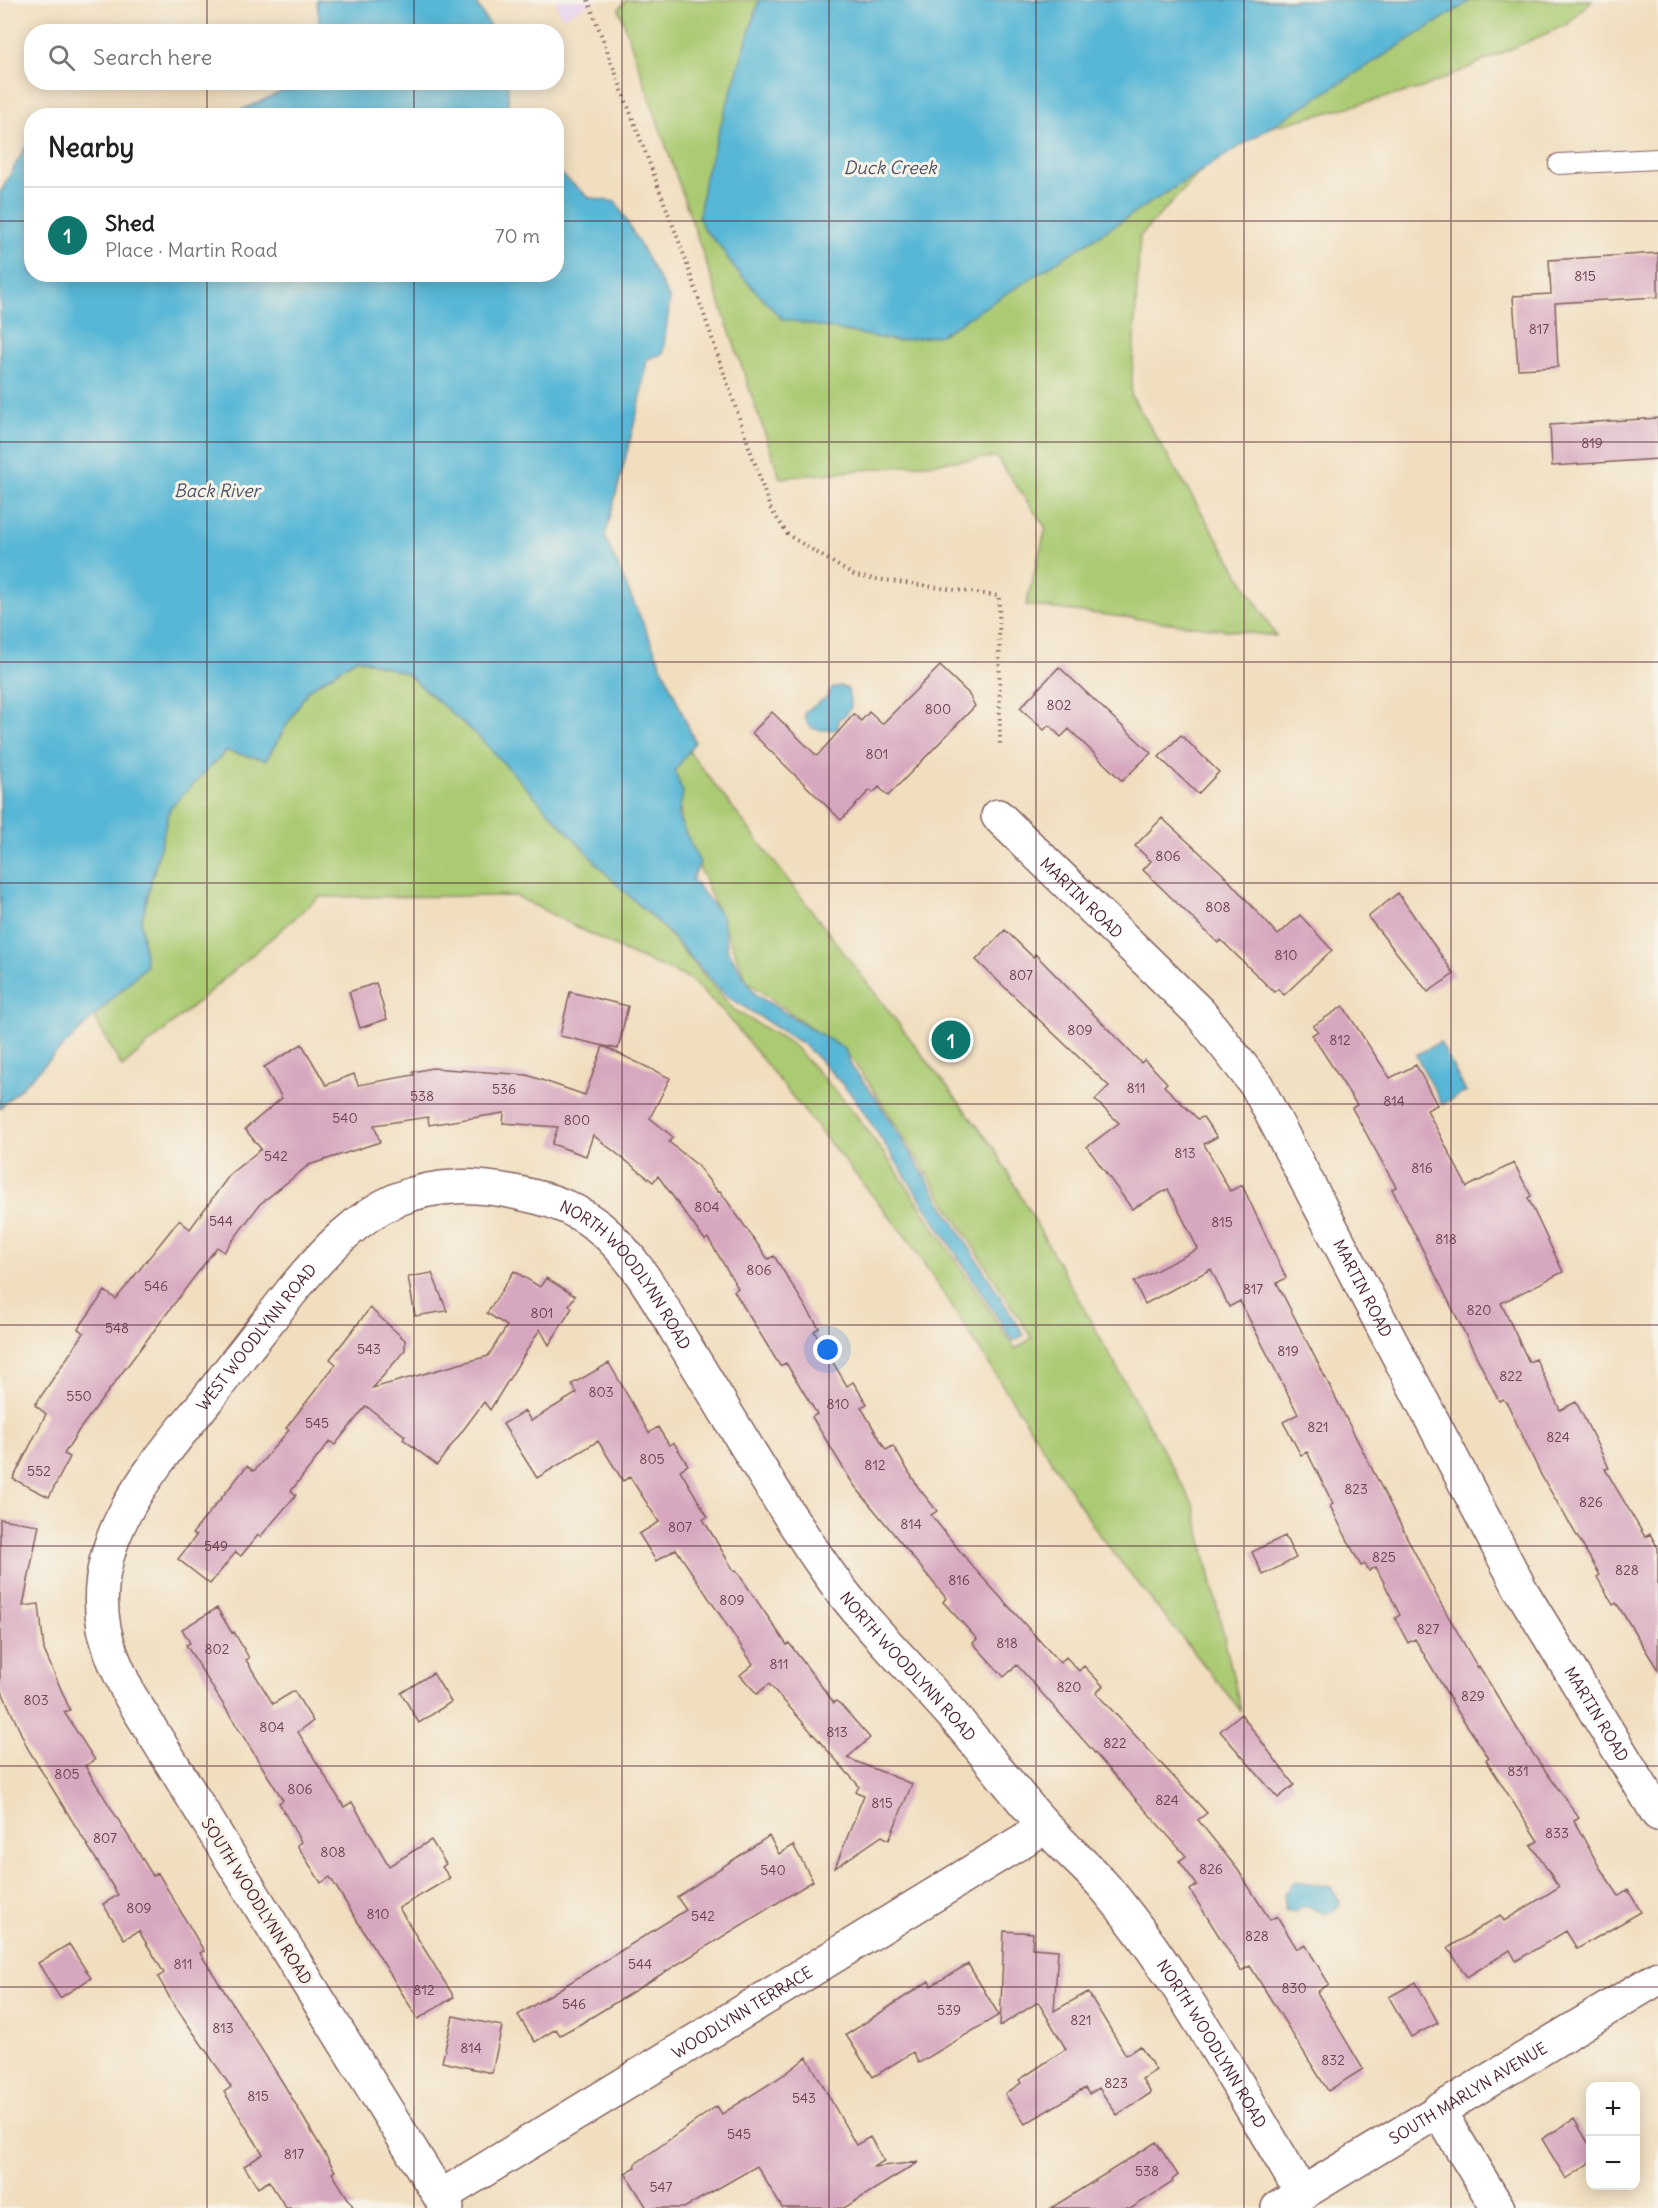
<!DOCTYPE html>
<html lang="en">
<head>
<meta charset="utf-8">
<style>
  body { margin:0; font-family:Delius,sans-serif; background:#f6f6f6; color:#222 }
  .controls { position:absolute; right:18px; bottom:18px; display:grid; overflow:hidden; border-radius:12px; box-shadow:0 3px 15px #0003 }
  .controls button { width:54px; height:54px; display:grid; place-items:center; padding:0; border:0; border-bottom:2px solid #e0e0e0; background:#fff; color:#222; font:30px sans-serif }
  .you { position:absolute; left:828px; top:1350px; width:21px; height:21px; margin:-15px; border:4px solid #fff; border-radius:50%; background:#1a73e8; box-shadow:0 0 0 9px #1a73e833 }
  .badge { display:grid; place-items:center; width:39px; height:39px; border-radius:50%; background:#0f766e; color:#fff; font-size:20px; font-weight:700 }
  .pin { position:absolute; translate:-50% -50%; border:3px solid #fff; box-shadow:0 2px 6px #0006 }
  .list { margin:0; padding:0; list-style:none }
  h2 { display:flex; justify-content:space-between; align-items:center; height:78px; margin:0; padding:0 24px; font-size:26px }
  h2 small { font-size:20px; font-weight:400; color:#767676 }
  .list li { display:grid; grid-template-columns:39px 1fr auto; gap:18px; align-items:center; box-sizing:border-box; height:96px; padding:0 24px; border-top:2px solid #e0e0e0 }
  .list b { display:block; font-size:22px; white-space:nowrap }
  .list p { margin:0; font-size:20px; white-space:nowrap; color:#767676 }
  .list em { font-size:20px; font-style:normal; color:#767676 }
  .icon { flex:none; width:33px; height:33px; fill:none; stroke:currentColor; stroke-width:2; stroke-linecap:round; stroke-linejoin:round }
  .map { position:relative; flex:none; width:1658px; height:2208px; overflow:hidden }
  .search { position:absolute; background:#fff; box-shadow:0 3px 15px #0003; left:24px; top:24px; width:540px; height:66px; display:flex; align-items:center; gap:15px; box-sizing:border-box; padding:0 21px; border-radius:24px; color:#767676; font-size:22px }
  .panel { position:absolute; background:#fff; box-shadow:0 3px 15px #0003; left:24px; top:108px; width:540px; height:174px; border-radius:24px }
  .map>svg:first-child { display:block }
</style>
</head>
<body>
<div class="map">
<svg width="1658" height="2208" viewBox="0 0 1658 2208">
  <rect width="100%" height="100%" fill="#f7f3e8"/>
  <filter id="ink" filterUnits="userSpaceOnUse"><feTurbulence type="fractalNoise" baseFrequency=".0167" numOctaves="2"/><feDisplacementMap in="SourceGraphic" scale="12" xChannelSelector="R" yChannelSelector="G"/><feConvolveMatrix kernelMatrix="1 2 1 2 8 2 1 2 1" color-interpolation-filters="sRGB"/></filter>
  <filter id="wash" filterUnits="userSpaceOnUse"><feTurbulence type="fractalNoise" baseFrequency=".008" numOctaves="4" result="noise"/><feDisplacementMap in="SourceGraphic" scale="24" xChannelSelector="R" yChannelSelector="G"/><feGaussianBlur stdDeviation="1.35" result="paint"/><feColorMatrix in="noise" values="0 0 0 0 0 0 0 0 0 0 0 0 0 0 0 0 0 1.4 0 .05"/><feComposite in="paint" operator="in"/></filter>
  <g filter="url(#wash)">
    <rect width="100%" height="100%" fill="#f1debf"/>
    <path fill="#e7d2ef" d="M555,0H595L562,18Z"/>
    <path fill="#abcb73" stroke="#7a754f" stroke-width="1.5" d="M626,0H1592L1568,24L1422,88L1233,137L1140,236L1131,395L1276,636L1026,605L1046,528L996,457L780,478L619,9Z
      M357,658L407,674L482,740L662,926L734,1010L792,1044L850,1107L898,1173L1015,1349L1032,1338L869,1083L848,1055L747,981L682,826L675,771L689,751L994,1148L1194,1506L1241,1711L1100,1536L910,1242L724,1012L688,978L626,952L516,896L319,897L122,1067L94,1017L146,966L141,922L170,808L226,751L266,760L308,690Z"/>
    <path fill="#58b7d6" stroke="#516b80" stroke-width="1.5" d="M317,0H474L493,31H320Z
      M759,0H1472L941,335L896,341L782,319L735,269L719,245L703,228L699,217L705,177Z
      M301,83H508V115H230Z
      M49,107L128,115H44Z
      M31,137L32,274H556L557,171L590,198L616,202L670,299L663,354L647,359L640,401L605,537L695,742L675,771L683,793L678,817L700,863L692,879L722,916L728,951L756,995L845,1049L851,1066L876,1098L1024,1335L1013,1341L854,1097L821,1061L803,1044L725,995L662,926L616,884L482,740L407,674L357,658L308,690L266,760L226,751L170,808L141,922L146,966L0,1108V193Z
      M840,686L848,689L851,707L846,715L838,719V729C824,731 804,733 805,712L827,697L832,688Z
      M1440,1042L1466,1092L1442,1104L1416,1055Z
      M1294,1882L1331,1887L1340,1902C1337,1911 1333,1910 1326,1914L1305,1906L1295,1912L1285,1910L1283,1894Z"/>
    <g id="blocks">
      <path fill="#d7a7bf" d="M1658,253V297L1555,303L1558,367L1518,369L1513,296L1551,294L1549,260Z
        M1658,418V459L1552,466L1550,425Z
        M940,666L968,693L975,706L888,796L879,787L873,793L870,790L841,820L752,733L772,712L817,756L854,714L861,721L869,712L882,724Z
        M1059,667L1151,753L1122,781L1069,729L1061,737L1049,725L1044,730L1020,708Z
        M1181,735L1219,772L1198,794L1159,757Z
        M1162,818L1222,873L1278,935L1300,915L1332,950L1284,995L1278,989L1274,992L1221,940L1218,943L1143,870L1151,861L1135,846Z
        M1398,893L1454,974L1428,992L1368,917Z
        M1005,930L1033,957L1035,954L1141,1063L1144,1060L1153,1068L1167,1083L1164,1086L1198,1119L1203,1117L1217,1137L1204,1144L1230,1191L1242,1185L1286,1278L1277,1283L1439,1600L1478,1668L1479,1666L1529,1748L1579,1818L1574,1821L1600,1868L1619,1896L1628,1890L1641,1912L1577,1949L1566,1931L1516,1961L1510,1950L1467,1977L1448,1948L1500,1915L1504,1921L1559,1887L1531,1845L1538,1841L1486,1760L1489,1758L1458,1712L1415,1639L1408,1643L1395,1618L1400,1615L1376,1567L1369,1571L1365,1564L1361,1566L1330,1506L1333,1504L1307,1452L1301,1455L1283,1422L1298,1414L1240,1301L1229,1307L1211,1269L1145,1304L1134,1282L1198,1249L1168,1189L1132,1209L1087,1147L1119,1123L1095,1100L1109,1086L976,960Z
        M376,983L387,1019L360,1028L349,992Z
        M570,992L628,1006L618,1049L560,1036Z
        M1343,1006L1390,1078L1416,1065L1437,1105L1427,1110L1467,1187L1514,1163L1531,1196L1528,1198L1563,1272L1501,1303L1529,1362L1536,1359L1560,1410L1576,1402L1609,1468L1605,1469L1645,1537L1650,1534L1658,1548V1670L1619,1607L1616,1603L1613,1605L1597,1577L1600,1575L1541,1475L1508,1405L1503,1399L1499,1401L1392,1189L1396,1187L1352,1108L1357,1105L1312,1035L1318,1031L1313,1026Z
        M302,1044L326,1085L354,1074L358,1085L414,1075L413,1072L432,1068L527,1075L585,1095L603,1046L670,1078L650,1118L673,1137L669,1142L697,1165L718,1192L720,1191L768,1259L774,1256L819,1328L814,1331L847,1386L853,1382L867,1404L861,1407L886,1450L893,1446L918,1487L937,1511L931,1515L972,1566L1060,1663L1066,1657L1079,1671L1084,1666L1103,1686L1096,1693L1207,1813L1198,1820L1238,1870L1270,1920L1277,1916L1297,1949L1305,1944L1329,1984L1317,1992L1363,2069L1328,2091L1250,1966L1241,1971L1190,1890L1197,1885L1179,1861L1186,1856L1017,1665L1004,1677L973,1643L977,1639L943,1602L946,1598L853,1484L812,1417L817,1414L786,1363L780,1366L756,1327L734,1291L738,1288L708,1238L705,1240L701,1235L658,1176L653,1182L593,1135L586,1156L552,1144L558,1127L503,1123L504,1113L429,1125L428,1117L374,1125L380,1142L309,1165L260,1204L224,1252L217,1247L79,1430L64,1454L70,1457L49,1497L13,1479L46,1414L35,1405L84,1333L78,1329L105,1291L116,1299L179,1220L190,1229L231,1173L261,1149L245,1129L282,1098L264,1067Z
        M514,1271L540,1287L546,1278L575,1296L569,1305L572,1308L549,1345L540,1329L490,1410L484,1402L437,1465L403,1439L405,1436L366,1406L335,1445L330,1441L291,1491L296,1495L260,1537L258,1535L241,1556L236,1552L210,1584L178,1559L196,1536L192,1534L247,1466L254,1471L289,1430L286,1428L336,1364L330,1359L370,1308L405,1340V1350L373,1388L488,1356L507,1326L487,1313Z
        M432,1273L447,1311L415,1316L408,1277Z
        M609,1363L649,1433L658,1427L669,1445L674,1443L688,1465L680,1470L708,1517L703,1519L734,1571L736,1570L787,1645L789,1643L834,1703L836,1701L841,1705L870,1738L847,1758L912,1784L889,1840L882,1836L835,1868L864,1795L856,1792L859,1786L769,1684L757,1694L740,1675L753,1664L676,1549L656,1561L639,1534L659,1522L630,1477L623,1481L598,1441L537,1478L503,1424L525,1411L531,1421L577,1393L572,1384Z
        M0,1519L39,1525L23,1606L39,1604L44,1650L70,1710L64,1712L95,1760L85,1766L153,1876L158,1873L204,1951L200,1953L283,2083L335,2171L332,2173L354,2208H286L269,2181L258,2188L244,2166L263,2154L224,2092L231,2087L171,2000L158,1977L164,1973L139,1931L124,1939L103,1904L118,1895L28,1749L0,1687Z
        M1285,1536L1296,1558L1263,1575L1252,1552Z
        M217,1608L232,1633L234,1632L249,1658L246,1660L273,1704L294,1691L313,1721L298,1732L344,1807L352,1802L389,1866L431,1840L446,1864L442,1867L450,1878L399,1908L454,1997L418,2019L330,1877L321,1883L297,1845L301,1842L279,1803L283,1800L186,1645L190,1643L182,1629Z
        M433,1673L451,1702L419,1723L401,1693Z
        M1241,1714L1294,1785L1278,1798L1220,1731Z
        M769,1836L779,1854L793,1845L813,1881L582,2023L560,2035L556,2029L535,2042L518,2015L686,1910L677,1897Z
        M1004,1931L1033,1933L1032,1948L1058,1950L1054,2011L1088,1992L1126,2055L1140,2046L1156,2070L1142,2079L1151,2093L1117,2115L1099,2088L1089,2094L1085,2088L1025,2124L1005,2094L1021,2083L1019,2080L1066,2049L1038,2002L1000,2026Z
        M69,1944L91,1978L60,1998L38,1963Z
        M968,1964L999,2015L919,2063L913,2052L873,2077L846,2035L929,1981L931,1986Z
        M1416,1982L1438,2023L1411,2037L1389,1997Z
        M453,2016L502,2026L492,2073L442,2062Z
        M807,2057L856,2145L870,2137L884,2161L873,2167L919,2162L844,2208H782L757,2166L684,2208H647L625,2173L636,2167L635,2164L717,2106L722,2114L785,2074Z
        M1574,2119L1590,2146V2163L1566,2179L1542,2139Z
        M1156,2142L1178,2175L1172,2180L1173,2182L1132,2208H1051Z"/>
    </g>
  </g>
  <g filter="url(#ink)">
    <use href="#blocks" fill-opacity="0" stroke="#84625f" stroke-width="1.5"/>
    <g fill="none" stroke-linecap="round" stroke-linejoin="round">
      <g stroke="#84625f" stroke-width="22">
        <path id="lane" d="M1559,164L1658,159"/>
      </g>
      <g stroke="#84625f" stroke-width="36">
        <g id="street">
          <path id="s1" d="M998,816L1200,1013L1257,1086L1521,1590L1658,1814"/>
          <path d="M1438,2110L1498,2208"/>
          <path id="s2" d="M440,2197L1045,1827"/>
          <path id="s3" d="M447,2208L129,1694C119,1672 109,1652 104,1628C86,1532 162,1458 216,1388C240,1356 266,1324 291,1292C363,1203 418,1167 536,1197C558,1202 581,1213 599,1227C638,1259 663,1309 688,1350C734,1425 778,1502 829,1574C866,1626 914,1671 956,1719C987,1755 1015,1794 1047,1828C1065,1848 1086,1866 1104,1886C1182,1978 1239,2090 1302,2193"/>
        </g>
      </g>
      <g stroke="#84625f" stroke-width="36">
        <g id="secondary">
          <path id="s4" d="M1278,2208L1658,1978"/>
        </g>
      </g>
      <path stroke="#84625f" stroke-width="4" stroke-dasharray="1.5 4.5" stroke-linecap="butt" d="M588,0L681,247L770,508L788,535L855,576L999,596L1000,744"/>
      <use href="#lane" stroke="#fff" stroke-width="20"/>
      <use href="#street" stroke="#fff" stroke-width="33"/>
      <use href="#secondary" stroke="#fff" stroke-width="33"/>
    </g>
  </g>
  <path fill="none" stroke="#4a1f2b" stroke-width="1.5" stroke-opacity="0.55" d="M207,0V32M414,0V32M622,0V2208M829,0V2208M1036,0V2208M1244,0V2208M1451,0V2208M207,82V116M414,82V116M0,221H32M556,221H1658M207,274V2208M414,274V2208M0,442H1658M0,662H1658M0,883H1658M0,1104H1658M0,1325H1658M0,1546H1658M0,1766H1658M0,1987H1658"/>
  <g text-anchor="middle" stroke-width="6" stroke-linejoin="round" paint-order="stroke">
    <g font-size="14" fill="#6d4150">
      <text x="1585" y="281">815</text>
      <text x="1539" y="334">817</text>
      <text x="1592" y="448">819</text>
      <text x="1059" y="710">802</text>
      <text x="938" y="714">800</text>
      <text x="877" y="759">801</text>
      <text x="1168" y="861">806</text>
      <text x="1218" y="912">808</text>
      <text x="1286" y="960">810</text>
      <text x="1021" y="980">807</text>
      <text x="1080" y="1035">809</text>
      <text x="1340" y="1045">812</text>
      <text x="1136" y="1093">811</text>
      <text x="504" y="1094">536</text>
      <text x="422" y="1101">538</text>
      <text x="1394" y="1106">814</text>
      <text x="345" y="1123">540</text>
      <text x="577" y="1125">800</text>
      <text x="1185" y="1158">813</text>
      <text x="276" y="1161">542</text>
      <text x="1422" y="1173">816</text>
      <text x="707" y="1212">804</text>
      <text x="221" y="1226">544</text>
      <text x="1222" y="1227">815</text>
      <text x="1446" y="1244">818</text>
      <text x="759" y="1275">806</text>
      <text x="156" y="1291">546</text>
      <text x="1253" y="1294">817</text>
      <text x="1479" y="1315">820</text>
      <text x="542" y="1318">801</text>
      <text x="117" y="1333">548</text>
      <text x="369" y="1354">543</text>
      <text x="1288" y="1356">819</text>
      <text x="1511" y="1381">822</text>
      <text x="601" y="1397">803</text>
      <text x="79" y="1401">550</text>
      <text x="838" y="1409">810</text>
      <text x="317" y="1428">545</text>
      <text x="1318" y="1432">821</text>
      <text x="1558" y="1442">824</text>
      <text x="652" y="1464">805</text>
      <text x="875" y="1470">812</text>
      <text x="39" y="1476">552</text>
      <text x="1356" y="1494">823</text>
      <text x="1591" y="1507">826</text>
      <text x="911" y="1529">814</text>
      <text x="680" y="1532">807</text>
      <text x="216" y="1551">549</text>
      <text x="1384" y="1562">825</text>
      <text x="1627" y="1575">828</text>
      <text x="959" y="1585">816</text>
      <text x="732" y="1605">809</text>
      <text x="1428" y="1634">827</text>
      <text x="1007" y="1648">818</text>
      <text x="217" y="1654">802</text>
      <text x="779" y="1669">811</text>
      <text x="1069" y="1692">820</text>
      <text x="1473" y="1701">829</text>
      <text x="36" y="1705">803</text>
      <text x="272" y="1732">804</text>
      <text x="837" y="1737">813</text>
      <text x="1115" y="1748">822</text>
      <text x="1518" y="1776">831</text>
      <text x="67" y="1779">805</text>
      <text x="300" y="1794">806</text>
      <text x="1167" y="1805">824</text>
      <text x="882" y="1808">815</text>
      <text x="1557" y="1838">833</text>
      <text x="105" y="1843">807</text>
      <text x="333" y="1857">808</text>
      <text x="1211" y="1874">826</text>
      <text x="773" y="1875">540</text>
      <text x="139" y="1913">809</text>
      <text x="378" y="1919">810</text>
      <text x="703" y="1921">542</text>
      <text x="1257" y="1941">828</text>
      <text x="183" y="1969">811</text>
      <text x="640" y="1969">544</text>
      <text x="1294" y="1993">830</text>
      <text x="424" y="1995">812</text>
      <text x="574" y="2009">546</text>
      <text x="949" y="2015">539</text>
      <text x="1081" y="2025">821</text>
      <text x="223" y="2033">813</text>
      <text x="471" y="2053">814</text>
      <text x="1333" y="2065">832</text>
      <text x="1116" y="2088">823</text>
      <text x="258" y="2101">815</text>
      <text x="804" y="2103">543</text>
      <text x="739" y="2139">545</text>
      <text x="294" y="2159">817</text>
      <text x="1147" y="2176">538</text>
      <text x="661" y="2192">547</text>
    </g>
    <g font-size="16" fill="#4a1f2b" stroke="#f7f3e8">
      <text dy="6" stroke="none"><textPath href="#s1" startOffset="117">MARTIN ROAD</textPath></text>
      <text dy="6" stroke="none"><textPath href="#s3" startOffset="1478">NORTH WOODLYNN ROAD</textPath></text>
      <text dy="6" stroke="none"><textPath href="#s1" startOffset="603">MARTIN ROAD</textPath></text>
      <text dy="6" stroke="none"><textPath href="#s3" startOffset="1014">WEST WOODLYNN ROAD</textPath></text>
      <text dy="6" stroke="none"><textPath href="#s3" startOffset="1964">NORTH WOODLYNN ROAD</textPath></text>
      <text dy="6" stroke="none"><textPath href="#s1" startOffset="1089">MARTIN ROAD</textPath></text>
      <text transform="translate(257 1901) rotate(58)" y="6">SOUTH WOODLYNN ROAD</text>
      <text dy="6" stroke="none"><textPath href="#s2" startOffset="354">WOODLYNN TERRACE</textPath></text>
      <text dy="6" stroke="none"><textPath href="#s3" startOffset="2450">NORTH WOODLYNN ROAD</textPath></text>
      <text dy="6" stroke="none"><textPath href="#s4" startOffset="222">SOUTH MARLYN AVENUE</textPath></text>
    </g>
    <g font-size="18" font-style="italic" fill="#4f5467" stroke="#f7f3e8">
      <text x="890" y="174">Duck Creek</text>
      <text x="217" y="497">Back River</text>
    </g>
  </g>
</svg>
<div class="controls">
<button>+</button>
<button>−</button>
</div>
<div class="you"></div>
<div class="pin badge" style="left:951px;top:1040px">1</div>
<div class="search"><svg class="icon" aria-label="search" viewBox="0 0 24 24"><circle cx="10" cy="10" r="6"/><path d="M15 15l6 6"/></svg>Search here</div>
<section class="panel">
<h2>Nearby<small></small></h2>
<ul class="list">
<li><span class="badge">1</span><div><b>Shed</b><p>Place · Martin Road</p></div><em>70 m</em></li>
</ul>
</section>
</div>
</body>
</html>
